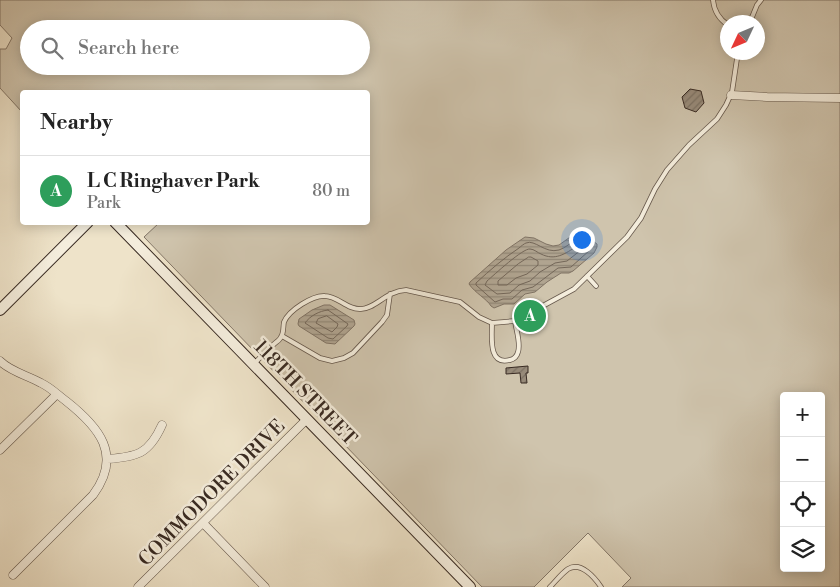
<!DOCTYPE html>
<html lang="en">
<head>
<meta charset="utf-8">
<style>
  body { margin:0; font-family:"Libre Bodoni",serif; background:#f2f2f2; color:#222 }
  .controls { position:absolute; right:15px; bottom:15px; display:grid; overflow:hidden; border-radius:5px; box-shadow:0 2px 12px #0003 }
  .controls button { width:45px; height:45px; display:grid; place-items:center; padding:0; border:0; border-bottom:1px solid #e0e0e0; background:#fff; color:#222; font:25px sans-serif }
  .compass { position:absolute; left:720px; top:15px; width:45px; height:45px; border-radius:50%; background:#fff; box-shadow:0 2px 12px #0003; rotate:226deg }
  .you { position:absolute; left:581px; top:239px; width:18px; height:18px; margin:-12px; border:4px solid #fff; border-radius:50%; background:#1a73e8; box-shadow:0 0 0 8px #1a73e833 }
  .badge { display:grid; place-items:center; width:32px; height:32px; border-radius:50%; background:#b45309; color:#fff; font-size:16px; font-weight:700 }
  .pin { position:absolute; translate:-50% -50%; border:2px solid #fff; box-shadow:0 1px 5px #0006 }
  .list { margin:0; padding:0; list-style:none }
  h2 { display:flex; justify-content:space-between; align-items:center; height:65px; margin:0; padding:0 20px; font-size:21px }
  h2 small { font-size:16px; font-weight:400; color:#767676 }
  .list li { display:grid; grid-template-columns:32px 1fr auto; gap:15px; align-items:center; box-sizing:border-box; height:70px; padding:0 20px; border-top:1px solid #e0e0e0 }
  .list b { display:block; font-size:19px; white-space:nowrap }
  .list p { margin:0; font-size:16px; white-space:nowrap; color:#767676 }
  .list em { font-size:16px; font-style:normal; color:#767676 }
  .icon { flex:none; width:28px; height:28px; fill:none; stroke:currentColor; stroke-width:2; stroke-linecap:round; stroke-linejoin:round }
  .map { position:relative; flex:none; width:840px; height:587px; overflow:hidden }
  .search { position:absolute; background:#fff; box-shadow:0 2px 12px #0003; left:20px; top:20px; width:350px; height:55px; display:flex; align-items:center; gap:12px; box-sizing:border-box; padding:0 18px; border-radius:28px; color:#767676; font-size:19px }
  .panel { position:absolute; background:#fff; box-shadow:0 2px 12px #0003; left:20px; top:90px; width:350px; height:135px; border-radius:5px }
  .map>svg:first-child { display:block }
</style>
</head>
<body>
<div class="map">
<svg width="840" height="587" viewBox="0 0 840 587">
  <defs>
    <pattern id="water-rules" width="6" height="5" patternUnits="userSpaceOnUse" patternTransform="scale(1.25)"><rect width="6" height="5" fill="#b0a490"/><path d="M0 2.5h6" fill="none" stroke="#908675"/></pattern>
    <pattern id="building-hatch" width="6" height="6" patternUnits="userSpaceOnUse" patternTransform="scale(1.25)"><rect width="6" height="6" fill="#978a79"/><path d="M-1 1l2-2M0 6l6-6M5 7l2-2" fill="none" stroke="#7c7163"/></pattern>
  </defs>
  <rect width="100%" height="100%" fill="#eee3c9"/>
  <filter id="stains"><feTurbulence type="fractalNoise" baseFrequency=".004" numOctaves="4"/><feColorMatrix values="0 0 0 0 .2 0 0 0 0 .09 0 0 0 0 .02 0 0 0 .5 -.17"/></filter>
  <radialGradient id="worn" r=".72"><stop offset=".6" stop-color="#630" stop-opacity="0"/><stop offset="1" stop-color="#630" stop-opacity=".3"/></radialGradient>
  <path fill="#cfc4ad" stroke="#847768" fill-rule="evenodd" d="M0,0H840V587H622L631,578L588,533L534,587H482L144,237L159,223L368,222V92H22V112L0,88V49H6L12,38L0,25ZM728,22H758V52H728ZM29,29H361V66H29ZM784,396H821V568H784Z"/>
  <path fill="url(#water-rules)" stroke="#807364" d="M576,234L587,237L597,244V247L594,253L573,271L569,273H561L547,282L535,292L525,294L514,304H504L494,308L491,306C487,299 475,293 469,284L470,282L506,250L525,237L534,238L546,244L553,246L559,245L573,235Z
    M324,305H330L354,320L355,324L354,326L335,344L326,343L299,326L298,324L299,319L312,310Z"/>
  <g fill="none" stroke-linecap="round" stroke-linejoin="round">
    <path stroke="#746759" stroke-width="1" d="M576,239C581,240 589,242 592,247L590,250L571,267L558,268L533,287L522,290L512,299H503L495,302L476,285V283C490,270 504,258 519,248C520,247 525,243 526,243C535,239 545,254 559,250C565,248 571,243 576,239Z
      M577,246L580,247L581,250L567,261L555,263L540,272L530,281L519,285L510,293L497,294L485,285L487,281C494,275 523,248 530,249C534,249 538,253 541,254C555,261 565,254 577,246Z
      M529,257H531L538,261V265L527,274L516,278L507,285H498V281L518,264Z
      M328,310L348,324L347,326L333,339L328,338L305,323C310,316 319,311 328,310Z
      M327,316L338,324L337,327L332,332L316,323L318,319Z"/>
  </g>
  <path fill="url(#building-hatch)" stroke="#382a22" d="M690,89L701,91L704,103L696,112L685,108L682,97Z
    M528,366V373H526L527,383H521L520,373L506,374V368Z"/>
  <g fill="none" stroke-linecap="round" stroke-linejoin="round">
    <g stroke="#66584c" stroke-width="5.5">
      <path id="lane" d="M713,0C714,11 719,19 728,25
        M750,22L757,5L761,0
        M587,276L596,286
        M492,323C492,337 488,366 510,360C514,359 517,356 518,352C521,343 516,330 515,321
        M282,336L320,358L332,361L344,358L353,353L382,322L387,315L390,294
        M254,364C260,357 267,351 273,345C276,342 280,340 281,337C284,333 283,326 284,322C289,310 313,295 325,296C338,296 347,310 361,309C375,309 386,291 406,290L460,302L479,317L492,323L515,321L574,289L627,237L641,218L655,189L667,170L689,145L717,119L726,105L732,92L738,52
        M550,587C556,581 561,574 568,569C581,561 595,578 601,587"/>
    </g>
    <g stroke="#66584c" stroke-width="9">
      <path id="street" d="M731,95L767,97L840,98
        M0,361C11,372 27,375 41,383C50,387 58,395 66,401C99,427 123,455 93,495L13,575
        M0,450L57,394
        M107,459C137,457 149,454 162,425
        M203,523L265,587
        M138,587L307,419"/>
    </g>
    <g stroke="#382a22" stroke-width="12">
      <path id="secondary" d="M115,222L470,587
        M0,310L88,222"/>
    </g>
    <use href="#lane" stroke="#f4eddc" stroke-width="4"/>
    <use href="#street" stroke="#f4eddc" stroke-width="8"/>
    <use href="#secondary" stroke="#f4eddc" stroke-width="10"/>
  </g>
  <g text-anchor="middle" stroke-width="5" stroke-linejoin="round" paint-order="stroke">
    <g font-size="19" fill="#382a22" stroke="#f4eddc">
      <text transform="translate(306 392) rotate(46)" y="7">118TH STREET</text>
      <text transform="translate(211 492) rotate(-45)" y="7">COMMODORE DRIVE</text>
    </g>
  </g>
  <rect width="100%" height="100%" filter="url(#stains)"/>
  <rect width="100%" height="100%" fill="url(#worn)"/>
</svg>
<div class="controls">
<button>+</button>
<button>−</button>
<button><svg class="icon" aria-label="locate" viewBox="0 0 24 24"><circle cx="12" cy="12" r="6"/><path d="M12 2v4M12 18v4M2 12h4M18 12h4"/></svg></button>
<button><svg class="icon" aria-label="layers" viewBox="0 0 24 24"><path d="M12 4l9 5-9 5-9-5zM3 14l9 5 9-5"/></svg></button>
</div>
<svg class="compass" viewBox="-18 -18 36 36"><path d="M0-13l5 13h-10z" fill="#e53935"/><path d="M0 13l5-13h-10z" fill="#767676"/></svg>
<div class="you"></div>
<div class="pin badge" style="left:530px;top:316px;background:#2e9e5b">A</div>
<div class="search"><svg class="icon" aria-label="search" viewBox="0 0 24 24"><circle cx="10" cy="10" r="6"/><path d="M15 15l6 6"/></svg>Search here</div>
<section class="panel">
<h2>Nearby<small></small></h2>
<ul class="list">
<li><span class="badge" style="background:#2e9e5b">A</span><div><b>L C Ringhaver Park</b><p>Park</p></div><em>80 m</em></li>
</ul>
</section>
</div>
</body>
</html>
